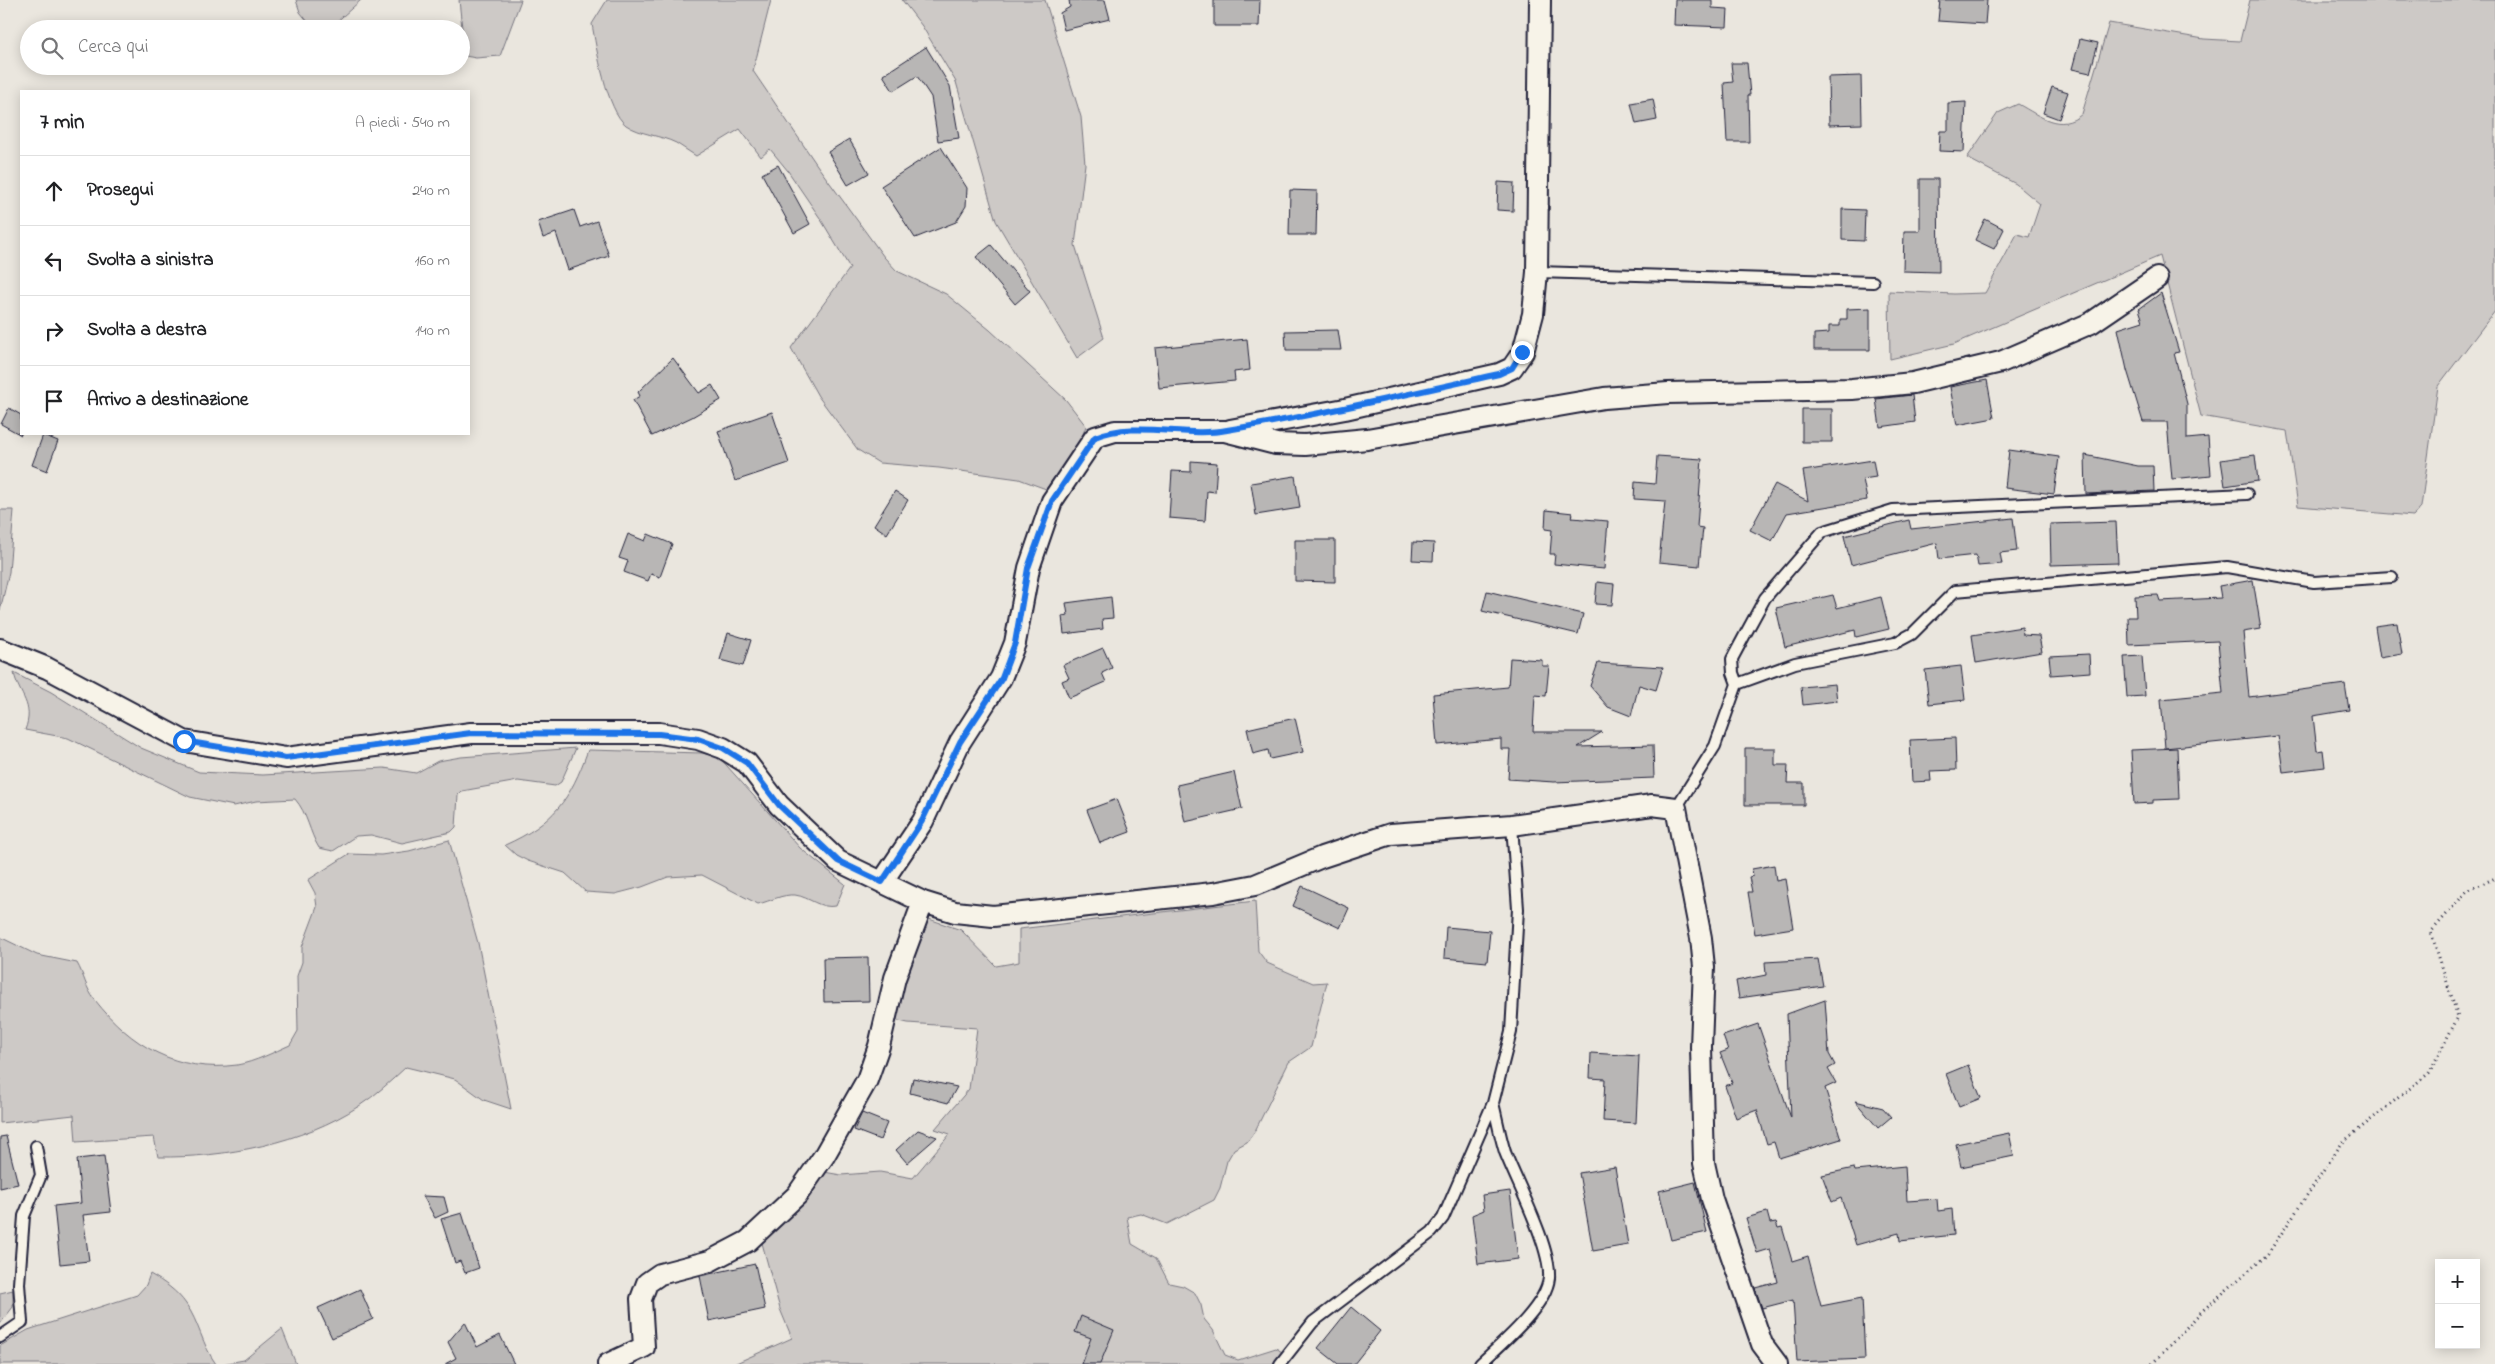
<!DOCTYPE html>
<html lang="it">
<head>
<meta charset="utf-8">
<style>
  body { margin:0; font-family:"Indie Flower",sans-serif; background:#f2f2f2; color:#202124 }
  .controls { position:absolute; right:15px; bottom:15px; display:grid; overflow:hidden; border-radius:0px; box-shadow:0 2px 12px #0003 }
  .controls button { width:45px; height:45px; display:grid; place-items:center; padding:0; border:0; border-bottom:1px solid #e0e0e0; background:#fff; color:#202124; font:25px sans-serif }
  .stop { position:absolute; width:15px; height:15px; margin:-11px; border:4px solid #1a73e8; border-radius:50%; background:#fff }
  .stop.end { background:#1a73e8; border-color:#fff; box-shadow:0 1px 5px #0008 }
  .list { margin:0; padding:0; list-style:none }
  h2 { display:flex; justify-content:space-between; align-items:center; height:65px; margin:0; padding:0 20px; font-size:21px }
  h2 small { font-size:16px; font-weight:400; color:#757577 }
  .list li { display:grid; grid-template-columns:32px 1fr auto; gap:15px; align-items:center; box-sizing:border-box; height:70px; padding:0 20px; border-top:1px solid #e0e0e0 }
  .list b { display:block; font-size:19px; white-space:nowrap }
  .list em { font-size:16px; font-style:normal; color:#757577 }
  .icon { flex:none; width:28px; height:28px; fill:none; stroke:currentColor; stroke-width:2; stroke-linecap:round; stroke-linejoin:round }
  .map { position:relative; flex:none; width:2495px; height:1364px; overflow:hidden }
  .search { position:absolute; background:#fff; box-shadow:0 2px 12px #0003; left:20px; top:20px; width:450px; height:55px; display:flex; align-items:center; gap:12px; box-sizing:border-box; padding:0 18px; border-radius:28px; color:#757577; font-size:19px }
  .panel { position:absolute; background:#fff; box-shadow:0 2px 12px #0003; left:20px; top:90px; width:450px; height:345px; border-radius:0px }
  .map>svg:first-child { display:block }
</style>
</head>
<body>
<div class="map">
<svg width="2495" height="1364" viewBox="0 0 2495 1364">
  <rect width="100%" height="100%" fill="#eae6de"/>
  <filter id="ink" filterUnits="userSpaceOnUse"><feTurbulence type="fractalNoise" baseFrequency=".02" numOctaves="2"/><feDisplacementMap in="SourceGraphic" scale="10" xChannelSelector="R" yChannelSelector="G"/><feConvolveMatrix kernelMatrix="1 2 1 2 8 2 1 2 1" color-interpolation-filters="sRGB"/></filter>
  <g filter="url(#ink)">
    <path fill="#cdc9c6" stroke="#787680" d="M296,0H361L333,25L309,23L300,12Z
      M459,0H521L500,56L476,58L465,56Z
      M607,0H771L753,71L819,168L884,257L897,271L946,294L990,330L1066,400L1086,426L1080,442L1046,489L1019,479L939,468L879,463L858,450L818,396L791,348L850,268L820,218L788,171L770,149L761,157L740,129L696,156C689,152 683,147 676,143C660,135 641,135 626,125C607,111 596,47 592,24Z
      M902,0H1045L1081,117L1085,164L1075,245L1104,338L1077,358L996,221L956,82L922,26Z
      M2250,0H2495V311L2438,386L2421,507L2413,516L2298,506L2287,431L2201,416L2160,256L1954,344L1890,359L1889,291L1954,294L1985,293L2017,234L2029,237L2040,204L2016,184L1967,158L1998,113L2018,104C2040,116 2060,133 2082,114L2109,23L2204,39L2240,41Z
      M0,510H14L9,572L0,611Z
      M14,673L51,692L141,748L199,772L263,775L384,768L416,773L438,761L461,757L576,748L561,782L555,786L518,781L462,791L458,795L456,827L451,832L402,843L371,835L356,836L333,851L319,848C309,832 308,814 295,799L256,801L234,806L190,797L68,738L25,730C35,704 19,696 14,673Z
      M588,750L702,753L719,757L800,848L845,884L836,906C819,909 810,897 795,895C782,894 771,901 758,904L702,875L668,877L642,887L615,894L586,892L565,873L528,861L516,855L505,845C554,823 570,800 588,750Z
      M449,840L478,943L511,1109L484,1100L455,1079L406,1067C391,1081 376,1095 359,1106C303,1143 224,1158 158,1157L154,1137L76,1142L74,1115L0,1123V937L37,955L77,963C84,975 86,989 95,1000C131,1046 177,1073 237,1065C255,1062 274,1052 290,1045L298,1031L297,976L302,962V947L317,907L315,893L308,880L349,854L381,855L409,851Z
      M1255,901L1258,951L1267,963L1313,983L1327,982L1311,1047L1289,1062L1255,1131L1247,1142L1234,1149L1227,1161L1220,1188L1214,1200L1167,1224L1141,1214L1127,1217L1132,1244L1156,1258L1169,1283L1183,1286L1195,1293L1201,1305L1204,1319L1213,1330L1225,1355L1238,1360L1276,1348L1282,1352L1273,1364H734L792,1338L780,1309L762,1243L824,1172L841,1175L880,1172L913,1178L950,1134L935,1129L969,1089L977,1028L908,1023L890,1019L923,922L929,919L961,930L996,966L1019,962V929Z
      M150,1274C164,1282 177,1291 186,1304C199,1322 202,1345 216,1364H0V1346L28,1330L137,1295L146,1285Z
      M13,1290V1307L0,1324V1293Z
      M282,1329L296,1364H222L244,1360Z"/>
    <path fill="#b8b6b5" stroke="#22223b" d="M1069,0H1105L1110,19L1064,30L1060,13L1070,7Z
      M1214,0H1260L1259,26H1214Z
      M1675,0H1712V8L1728,9L1727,27L1674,25Z
      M1940,0H1987L1985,24L1938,21Z
      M2080,39L2098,43L2090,73L2072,69Z
      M926,47L950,86L959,138L938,141L931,97L917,76L893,91L883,75Z
      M1731,63H1747L1750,95H1748L1749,142H1727L1724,83L1733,82Z
      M1861,76L1862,124L1829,125L1828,77Z
      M2052,87L2068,92L2059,119L2043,113Z
      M1653,99L1657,120L1636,124L1631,103Z
      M1966,102L1964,152L1939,151L1940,131H1948V103Z
      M849,139L869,173L848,185L828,152Z
      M941,147L967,188L966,206L956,222L915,238L881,186Z
      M778,165L810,224L794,233L762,174Z
      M1920,179H1938L1939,272L1903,271L1904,231H1920Z
      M1498,182L1514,183L1513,211L1497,210Z
      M1290,190L1317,191L1316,235H1289Z
      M1842,209L1865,210L1864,241L1842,240Z
      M574,210L580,227L597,221L609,256L568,270L556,233L543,238L538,222Z
      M1985,219L2004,229L1994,249L1975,240Z
      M991,245L1030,291L1015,304L976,257Z
      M2161,293L2179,352L2174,353L2187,404V439L2208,437L2211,475L2172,479L2167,422H2143L2127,370L2118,329L2143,321L2139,309Z
      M1870,308V350H1814V334L1829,333V326H1840V319H1847V309Z
      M1338,330L1341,350H1286L1285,331Z
      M1247,339L1250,370L1234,372L1235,381L1159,388L1155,348Z
      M673,358L699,393L712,385L721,400L692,417L652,436L633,400L640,396L638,392Z
      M1987,380L1994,418L1957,425L1950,387Z
      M1912,395L1915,422L1880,427L1876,399Z
      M9,408L21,415V435L1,424Z
      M1802,409H1832V442H1802Z
      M772,412L789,463L735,481L718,431Z
      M43,435L58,441L47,471L32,465Z
      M2009,450L2059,457L2054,494L2005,488Z
      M2085,455L2138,466H2153L2154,491L2086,494Z
      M2255,455L2258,481L2225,486L2221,460Z
      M1657,456L1702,459L1697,527L1703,528L1699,566L1659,562L1665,501L1634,499L1635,482L1655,484Z
      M1873,460L1876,477L1863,479L1867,500L1787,513L1772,541L1750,530L1775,484L1808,501L1803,471Z
      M1191,461L1217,463L1215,492L1207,491L1205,521L1169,518L1172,471L1191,472Z
      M1295,476L1300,508L1256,515L1251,483Z
      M895,491L908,500L887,534L874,525Z
      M1546,510L1573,513L1572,518L1608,521L1604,569L1554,564L1555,554H1550L1552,530L1545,529Z
      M2013,518L2017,551L2000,553L2002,564L1978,566L1976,555L1939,559L1937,543L1851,565L1844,536L1909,520L1911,529Z
      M2116,522L2118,563L2051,565L2050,524Z
      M628,534L645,541L648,534L672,544L660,577L651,574L648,581L624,572L628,561L619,558Z
      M1295,540H1335V582L1295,581Z
      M1413,542L1434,543L1433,561L1412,560Z
      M2253,580L2261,629L2243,632L2249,697L2345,684L2349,710L2313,716L2317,751L2323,750L2325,767L2283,772L2278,736L2165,748L2161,699L2223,693L2218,641L2129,645L2128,617H2136L2135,596L2158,595L2160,601L2221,598L2219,586Z
      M1597,582L1614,584L1612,605L1595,604Z
      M1487,591L1583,614L1578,634L1482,611Z
      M1833,595L1837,608L1881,597L1889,629L1856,637L1855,630L1785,647L1776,608Z
      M1111,597L1113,618L1102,619L1103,629L1064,634L1062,616L1068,615L1066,603Z
      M2397,623L2402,654L2380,658L2375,626Z
      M2022,627L2023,635L2039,636L2042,652L1976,663L1972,635Z
      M728,633L751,640L743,666L720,660Z
      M1103,648L1112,668L1102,673L1106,682L1069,698L1062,681L1069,678L1063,665Z
      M2089,654L2090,672L2051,675L2049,656Z
      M2142,656L2145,696L2127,697L2124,657Z
      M1510,658L1542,660V666H1549L1546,696L1535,695L1533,732H1602L1578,747L1653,745L1654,778L1554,782L1508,779L1510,749H1501V739L1437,745L1433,694L1508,687Z
      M1598,663L1663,667L1656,690L1639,685L1631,716L1608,707L1590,686Z
      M1961,666L1965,700L1929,704L1925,670Z
      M1835,684L1837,701L1803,705L1801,687Z
      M1295,718L1303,752L1270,759L1268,750L1253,754L1247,729Z
      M1955,738L1956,770L1930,771L1931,781L1912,782L1910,740Z
      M1745,748H1775V765H1788L1787,783H1804V805H1745Z
      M2177,748L2179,799L2153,800V803L2134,804L2131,750Z
      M1234,772L1242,809L1185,822L1177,785Z
      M1117,799L1130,832L1100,843L1087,810Z
      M1774,865L1776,881L1785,879L1793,928L1755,934L1748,892H1752L1749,877L1753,876L1752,869Z
      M1302,886L1349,908L1340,928L1293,906Z
      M1446,927L1490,931L1487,962L1444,958Z
      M868,957L869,1001L824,1002L823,958Z
      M1818,959L1823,986L1739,998L1736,981L1766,975L1765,962Z
      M1825,1000L1829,1054L1835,1065L1828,1069L1836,1083L1825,1088L1841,1139L1779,1158L1774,1142L1767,1144L1757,1110L1736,1118L1725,1086L1732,1083L1720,1053L1728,1050L1723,1036L1758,1024L1791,1118L1787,1014Z
      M1591,1053L1639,1056L1636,1123L1603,1121L1605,1079L1590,1078Z
      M1968,1065L1981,1098L1959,1107L1946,1074Z
      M913,1078L957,1087L948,1103L910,1093Z
      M1855,1101L1883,1108L1891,1117L1878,1128Z
      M862,1113L887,1123L880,1140L854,1130Z
      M918,1130L937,1137L907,1163L896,1150Z
      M2009,1133L2014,1156L1961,1167L1956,1144Z
      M6,1136L18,1184L0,1188V1137Z
      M104,1156L111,1212L83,1215L89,1261L60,1264L54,1206L81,1203L77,1159Z
      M1905,1166L1907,1201L1937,1199L1938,1211L1952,1209L1954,1235L1900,1241L1899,1233L1856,1245L1841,1198L1832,1202L1822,1175L1854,1168L1855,1171Z
      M1615,1167L1628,1245L1593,1251L1579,1173Z
      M1695,1182L1707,1232L1671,1240L1659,1191Z
      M1510,1191L1518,1259L1478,1264L1472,1215L1484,1210L1482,1195Z
      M423,1196L444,1197L448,1212L435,1218Z
      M1767,1212L1770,1223L1776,1222L1778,1228L1782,1227L1792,1261L1808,1256L1821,1306L1862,1298L1865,1359L1797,1362L1793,1300L1762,1308L1755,1288L1778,1282L1770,1249L1757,1253L1746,1218Z
      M462,1213L479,1268L465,1273L460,1261L455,1263L441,1219Z
      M755,1264L765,1309L709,1321L700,1276Z
      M360,1289L373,1319L332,1338L318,1308Z
      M1351,1307L1380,1331L1354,1364H1338L1318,1348Z
      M1081,1316L1114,1330L1100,1364H1081L1091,1338L1075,1332Z
      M465,1322L477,1347L500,1335L514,1364H445L456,1358L448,1342Z"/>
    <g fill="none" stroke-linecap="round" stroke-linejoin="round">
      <g stroke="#22223b" stroke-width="14">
        <path id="service" d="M1537,272L1873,282
          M1737,684L1733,673L1732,659L1747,631L1765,598L1822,532L1893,510L2247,494
          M1676,808L1715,746L1737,684L1795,663L1895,643L1912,634L1955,591L2227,567L2314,582L2392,577
          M0,1337L22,1322L19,1284L24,1216L41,1175L36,1146
          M1280,1364L1313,1322L1432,1232L1443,1218L1493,1103L1511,1032L1518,909L1512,825
          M1480,1364C1500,1345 1546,1307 1549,1278C1551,1247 1517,1183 1505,1152C1500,1136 1497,1119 1493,1103"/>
      </g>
      <g stroke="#22223b" stroke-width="24">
        <path id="minor" d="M1230,430L1345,409L1499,374L1512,368L1523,352L1533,314L1537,272L1540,0
          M0,649L47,668L184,741L286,758L471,733H659L698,739L723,748L747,763L779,805L838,861L923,902L955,912L993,916L1213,893L1255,885L1322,857L1391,834L1512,825L1652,805L1676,808L1701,938L1704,967L1701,1047L1704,1163L1712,1199L1762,1344L1777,1364
          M882,882L923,821L960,742L1001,678L1015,643L1029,568L1052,501L1095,437L1115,431H1225L1276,444L1305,445L1367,439L1604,398L1668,393L1852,389L1913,383L2001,362L2091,323L2157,278
          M608,1364L644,1347L641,1299L647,1283L660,1274L710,1261L748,1241L797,1195L824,1156L867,1080L879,1046L895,978L923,902"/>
      </g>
      <path stroke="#22223b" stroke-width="3" stroke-dasharray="1 4" stroke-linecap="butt" d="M2152,1364L2202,1311L2267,1255L2342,1143L2429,1073L2458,1017L2431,932L2467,891L2495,878"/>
      <use href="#service" stroke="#f7f3e8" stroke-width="10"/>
      <use href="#minor" stroke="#f7f3e8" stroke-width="20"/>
    </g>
  </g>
  <g fill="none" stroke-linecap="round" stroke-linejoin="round" filter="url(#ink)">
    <path stroke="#1a73e8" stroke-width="6" d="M184,741L286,758L471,733L659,734L698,739L723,748L747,763L779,805L838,861L882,882L922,821L960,742L1002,678L1015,643L1028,568L1052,501L1095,437C1136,420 1184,438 1227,430C1318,415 1409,394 1499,374L1512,368L1522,352"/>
  </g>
</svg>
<div class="controls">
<button>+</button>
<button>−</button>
</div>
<div class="stop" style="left:184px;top:741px"></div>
<div class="stop end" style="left:1522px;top:352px"></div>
<div class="search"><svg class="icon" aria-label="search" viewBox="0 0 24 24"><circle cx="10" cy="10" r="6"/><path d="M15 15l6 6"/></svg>Cerca qui</div>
<section class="panel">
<h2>7 min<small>A piedi · 540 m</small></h2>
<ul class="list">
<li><svg class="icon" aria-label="ahead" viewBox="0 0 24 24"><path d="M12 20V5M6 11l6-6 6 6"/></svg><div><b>Prosegui</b></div><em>240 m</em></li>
<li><svg class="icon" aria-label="left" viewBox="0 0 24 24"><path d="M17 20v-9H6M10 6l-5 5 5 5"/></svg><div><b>Svolta a sinistra</b></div><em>160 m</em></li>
<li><svg class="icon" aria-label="right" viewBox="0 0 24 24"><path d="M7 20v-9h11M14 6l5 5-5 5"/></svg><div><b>Svolta a destra</b></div><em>140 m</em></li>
<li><svg class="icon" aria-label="arrive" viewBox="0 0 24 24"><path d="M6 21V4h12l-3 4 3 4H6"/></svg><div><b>Arrivo a destinazione</b></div></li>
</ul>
</section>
</div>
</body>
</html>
